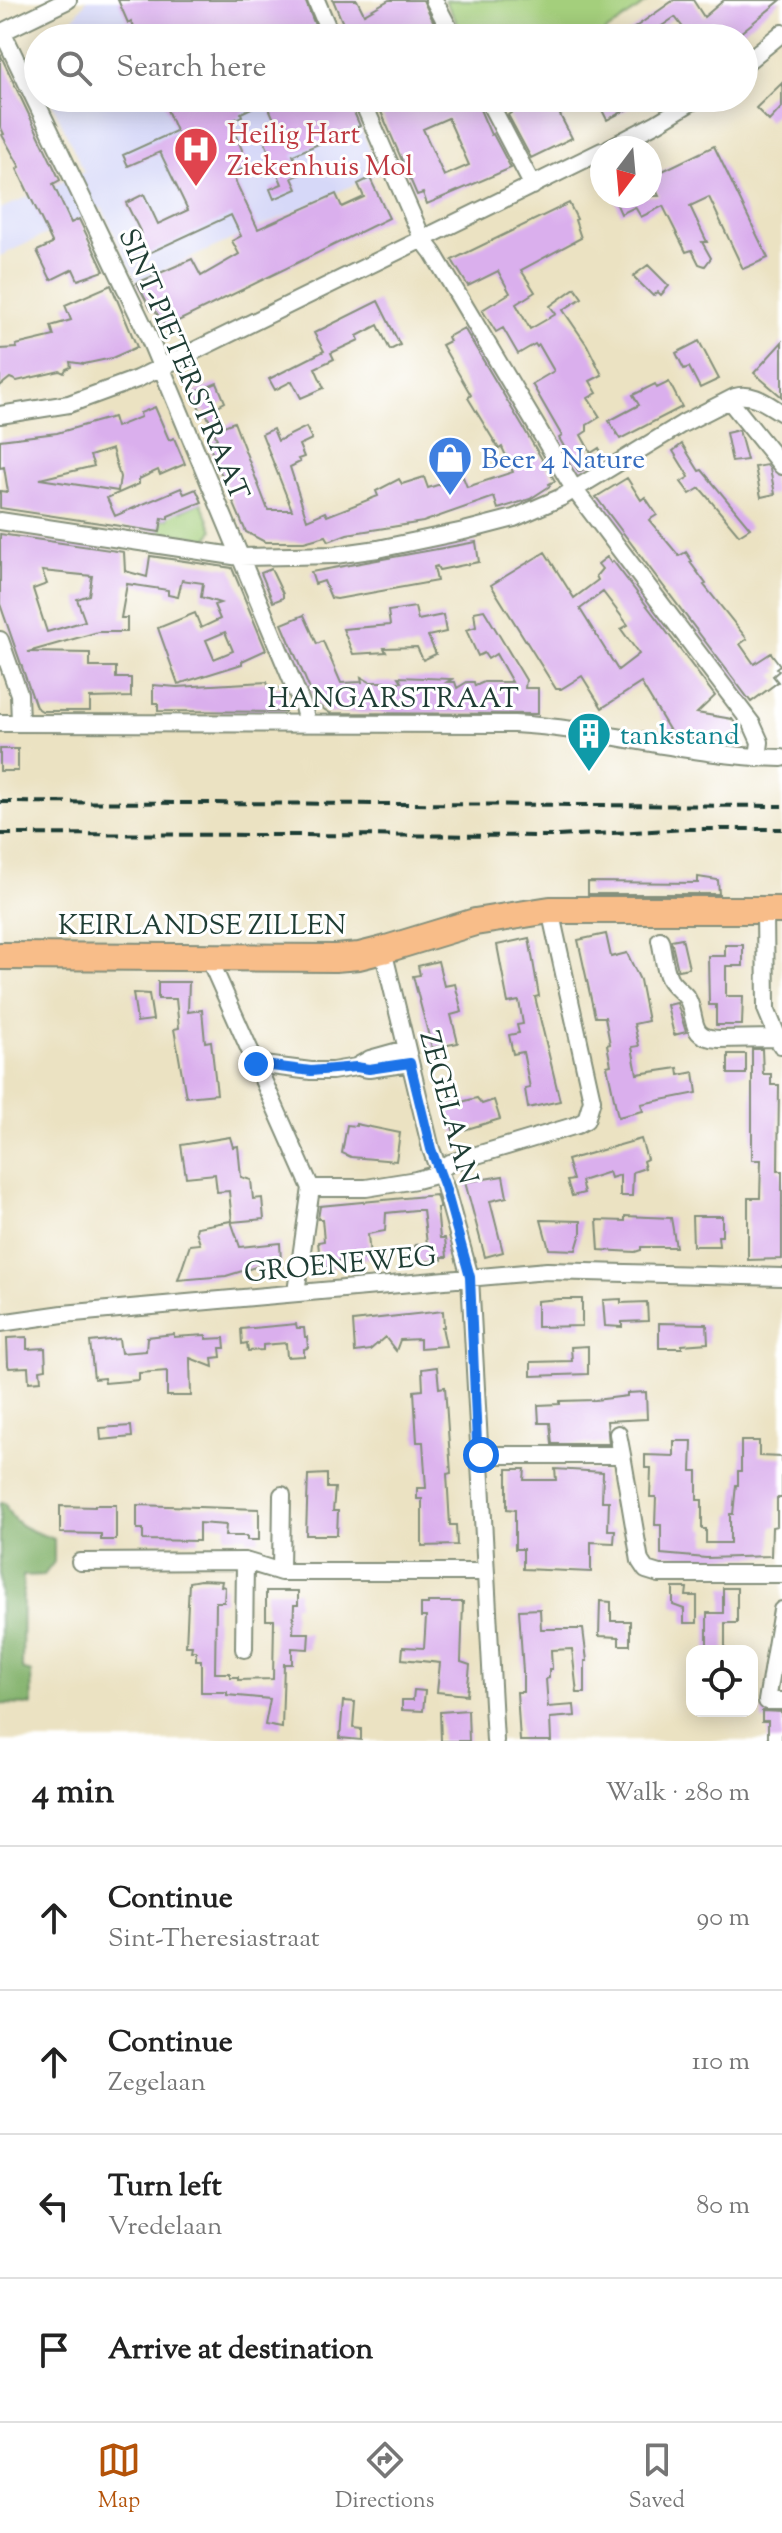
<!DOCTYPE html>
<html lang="en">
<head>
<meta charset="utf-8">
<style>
  body { margin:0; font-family:"Sorts Mill Goudy",serif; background:#f6f6f6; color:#222 }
  .controls { position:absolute; right:24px; bottom:24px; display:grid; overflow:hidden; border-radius:16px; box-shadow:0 4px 20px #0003 }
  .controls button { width:72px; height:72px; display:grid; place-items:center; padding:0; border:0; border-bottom:2px solid #e0e0e0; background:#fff; color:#222; font:40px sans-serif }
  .compass { position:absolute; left:590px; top:136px; width:72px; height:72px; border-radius:50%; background:#fff; box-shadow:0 4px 20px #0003; rotate:196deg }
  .stop { position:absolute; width:24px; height:24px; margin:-18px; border:6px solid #1a73e8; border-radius:50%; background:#fff }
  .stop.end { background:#1a73e8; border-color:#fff; box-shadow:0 2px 8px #0008 }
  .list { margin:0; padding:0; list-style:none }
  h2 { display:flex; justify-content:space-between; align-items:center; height:104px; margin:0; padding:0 32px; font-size:34px }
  h2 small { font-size:26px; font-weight:400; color:#767676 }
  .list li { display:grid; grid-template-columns:52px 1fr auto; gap:24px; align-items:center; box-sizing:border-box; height:144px; padding:0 32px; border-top:2px solid #e0e0e0 }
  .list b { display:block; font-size:30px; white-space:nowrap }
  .list p { margin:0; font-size:26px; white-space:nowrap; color:#767676 }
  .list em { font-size:26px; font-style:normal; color:#767676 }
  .icon { flex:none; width:44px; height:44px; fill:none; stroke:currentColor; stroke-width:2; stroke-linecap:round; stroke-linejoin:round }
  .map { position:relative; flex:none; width:782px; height:1741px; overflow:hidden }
  .search { position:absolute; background:#fff; box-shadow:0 4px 20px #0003; left:24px; right:24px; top:24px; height:88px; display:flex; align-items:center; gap:20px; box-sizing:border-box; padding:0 28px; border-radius:44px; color:#767676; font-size:30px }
  .sheet { height:680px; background:#fff }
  nav { display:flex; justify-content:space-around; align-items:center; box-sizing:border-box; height:112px; border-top:2px solid #e0e0e0; background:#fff; font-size:22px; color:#767676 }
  nav a { display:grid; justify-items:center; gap:4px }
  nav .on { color:#b45309 }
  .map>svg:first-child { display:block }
</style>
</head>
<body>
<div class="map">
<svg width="782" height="1741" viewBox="0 0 782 1741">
  <rect width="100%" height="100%" fill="#fff"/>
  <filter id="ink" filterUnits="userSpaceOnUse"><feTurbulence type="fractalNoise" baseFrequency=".0125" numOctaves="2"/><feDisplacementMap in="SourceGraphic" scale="16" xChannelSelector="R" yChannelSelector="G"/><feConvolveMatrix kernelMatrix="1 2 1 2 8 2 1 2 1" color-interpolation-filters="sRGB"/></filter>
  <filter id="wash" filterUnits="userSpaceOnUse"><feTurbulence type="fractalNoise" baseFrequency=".006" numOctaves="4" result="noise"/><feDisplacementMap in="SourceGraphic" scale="32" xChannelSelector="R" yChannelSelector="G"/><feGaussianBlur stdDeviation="1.8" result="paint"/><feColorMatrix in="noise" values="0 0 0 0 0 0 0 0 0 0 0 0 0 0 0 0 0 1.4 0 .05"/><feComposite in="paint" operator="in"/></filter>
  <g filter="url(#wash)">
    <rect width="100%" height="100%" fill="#ebe2c2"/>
    <path fill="#d6d8f8" d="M87,0H306L322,38H59Z
      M50,98H348L380,173L137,282L102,208L0,256V209L84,172Z"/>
    <path fill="#a4cf7c" stroke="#628658" stroke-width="2" d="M445,0H650L597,38H465Z
      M201,502L213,530L208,539L160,532L162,518L168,519L169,511H181Z"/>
    <path fill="#83b26c" stroke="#517850" stroke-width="2" d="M0,1503H5C12,1527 33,1531 54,1539V1562L44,1575L23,1576L22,1669L31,1673L32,1705L0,1704Z"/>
    <g id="blocks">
      <path fill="#daafed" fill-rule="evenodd" d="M118,0H305L320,38H146L141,28L136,31L131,21L128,23Z
        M333,0H357L364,14L389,0H423L436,27L430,29L434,38H349Z
        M674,0H693L704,17L724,0H781L734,38H691L675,17L644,38H620Z
        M0,54L60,180L53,184L71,223L79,219L104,271L78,280L73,269L51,280L37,251L52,244V242L17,169L20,167L2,135L4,134L0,126Z
        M782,83V107L769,121L756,108Z
        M162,98H348L360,126L293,155L301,174L292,178L297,189L274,199L270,189L282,184L264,140L280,133L266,101L241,113L242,116L230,122L249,166L232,174L258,229L336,194L342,207L364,197L358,184L370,178L389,218L166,327L154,309L151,310L137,283L192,259L201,276L239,254L232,241L241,236L231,215L147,254L137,234L141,233L126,203L144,194L158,224L188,210L160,152L128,166L123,155L176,131Z
        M375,98H475L491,135L493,134L511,168L427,204L423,193L417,195ZM448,118L469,165L444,176L423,129Z
        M532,98H566L570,107L560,115L572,138L531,158L508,115Z
        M596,98H649L607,120Z
        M714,146L768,258L743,269L709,197L690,206L707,242H702L711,258L705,266L699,264L692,250L686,252L663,206L641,217L635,207L621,214L613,196H659L650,177Z
        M569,203L577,219L575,220L581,238L521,270L535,292L516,304L530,329L556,314L550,306L575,288L582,298L563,310L587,345L602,375L590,381L597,393L588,398L600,417L587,425V431L581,435L591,453L599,448L604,457L579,472L559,438L562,436L532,384L554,371L539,345L537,347L535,344L518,354L503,328L496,332L482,310L510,293L498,271L468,286L452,260Z
        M648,265L669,286L661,295L658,292L653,296L633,276Z
        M111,285L137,347L112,358L84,364L70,362L71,367L66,369L64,373L60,371L17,381L10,378L0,386V349L17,348L16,345L54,336L51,326L71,320L65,305Z
        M378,301L400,345L390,350L378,325L357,336L359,340L331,353L334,359L315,368L324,388L301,398L292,381L275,390L269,379L324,351L314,333Z
        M464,328L555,481L549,484L550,486L530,499L498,509L494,497L423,522L347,534L329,541L326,536L304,542H265L246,532L208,443L217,439L205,410L201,412L193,393L217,383L225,402L216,407L224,426L234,422L268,510H292L262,434L273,429L278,441L306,427L312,439L299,445L304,457L298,459L300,462L290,467L307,520L325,512L327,516L378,496L376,491L399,479L402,484L424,477L428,488L463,477L467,487L513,472L502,447L499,449L468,398L471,395L442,345L450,341L448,337Z
        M699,341L719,379L700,388L689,367L684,369L676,353Z
        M782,342V397L754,373Z
        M669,382L682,407L620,439L609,421L639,405L633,395L655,384L657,388Z
        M155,407L169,440L174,438L185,464L160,475L158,470L139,479V484L107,498L115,516L181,488L184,494L196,489L202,502L168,516V519L162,518L160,532L0,508V491L8,492L4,467L0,468V440L57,433L113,417L116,427L141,417L140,413ZM112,449L120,477L118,491L40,479L94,466L90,456Z
        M739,430L747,460L732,462L726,433Z
        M682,444L699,471L702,470L750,528L739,535L700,488L690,494L681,482L689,477L673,451Z
        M767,465L770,469L775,494L761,497L755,467Z
        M627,478L641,500L645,497L657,515L649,520L679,556L686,552L692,561L690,562L706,584L704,585L747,639L740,644L754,664L771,653L780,665L776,668L779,671L773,676L778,682L751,702L596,497Z
        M0,534L124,552L125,571L147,577L150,556L232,568L266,650L242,661V664L178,684L158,628L195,613L201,628L220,619L214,605L220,603L201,597L203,583L182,580L178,597L168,595V590L127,584L121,618H127V632H98L28,652L90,653V667H116V678H131V697L90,698V711H42L36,707L0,604ZM42,571L92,576L89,595L77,599L85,621L47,632L33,589L47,584ZM225,632L233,651L214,659L206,640Z
        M476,542L479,562L439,570L437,566L434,567L437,581L337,599L331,598L324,581L315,584L311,572Z
        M545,552L574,598L598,580L596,576L602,569L598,564L607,557L611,563L613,561L715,696L697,713L732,719L742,733L727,743L673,736L641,683L602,708L582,676L561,689H556L491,585ZM603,592L628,625L621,629L639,654L618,670L580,609Z
        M271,569L283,594V598L273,602L261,573Z
        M415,607L418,620L443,615L446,632L428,636L436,654L423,660L417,647L384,648L386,652L353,654L343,629L390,625L388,611Z
        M484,610L526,680L525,688H538V714L330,713L316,704L282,624L304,615L317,644L323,641L341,683L362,682L361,677L370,682H402L399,677L452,679L447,682H455L457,688L467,682H474L475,686L484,682H512L496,654L488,659L484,653L478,656L466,630L476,627L474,612Z
        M267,682L269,688H282L285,695V712L158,711V703H153V685L177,687Z
        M0,749H18V771H0Z
        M698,877L718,880L719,894H588V882L698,883Z
        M606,934L611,957L627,953L640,980L648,1021L634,1024L639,1046L632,1047L637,1074L678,1068L679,1075L694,1072L697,1093L641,1104L643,1111L618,1117L607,1066L611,1065L607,1045L610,1044L605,1017H595L578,940Z
        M529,938L539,996L535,997L560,1101L528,1108L525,1089L530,1088L523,1052L513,1054L509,1035L519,1033L517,1025L523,1024L519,1001L508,1003L497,945Z
        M682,938L689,968L678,970L671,940Z
        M725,945H743V966H726V996H743L742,1025H716V1005H709L708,956H725Z
        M438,961L444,986L455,984L462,1012L451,1015L458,1043L432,1048L413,976L420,975L418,966Z
        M158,982H189L188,1012L202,1010L205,1042L211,1041L217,1094L186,1097L174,1029L179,1028L176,999H158Z
        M133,993L149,994L153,1020L137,1022Z
        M677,1003L686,1032L674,1035L667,1005Z
        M752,1049H762L763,1074H771V1085H779L778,1171H782V1259L748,1260V1198H760L761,1160H752Z
        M728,1054H746V1074H728Z
        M477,1098L482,1104L494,1100L500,1119L454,1133L446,1106Z
        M356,1124L400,1133L396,1161L351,1157L342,1153L347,1125L356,1126Z
        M230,1137L233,1147L238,1146L241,1177L251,1180L253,1199L262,1198L264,1219L232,1222L229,1191L217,1192L215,1174L186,1177L181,1145Z
        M641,1139L647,1159L643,1161L645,1168L633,1172L632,1196H620V1175L611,1178L609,1172L581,1181L584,1193L572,1196L567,1181L573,1180L567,1160Z
        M503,1176L507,1197L490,1201L503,1252L485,1257L465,1182Z
        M436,1195L440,1208H437L440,1238H445L447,1257H442V1260L416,1262L415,1245L427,1244L423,1210H416L386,1213L385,1231L368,1234L370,1258L338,1261V1267L321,1268L318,1242L324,1241L322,1219H318L320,1206Z
        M625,1216L671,1218L676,1247H641V1250L635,1252L599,1250L597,1220L625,1221Z
        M692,1216H722V1236H718L719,1246H693Z
        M541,1220L581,1221V1233L576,1250L549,1249Z
        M231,1221L240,1247L280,1243L281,1262H277L278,1275L263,1276L262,1265L226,1276L178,1280L190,1245L200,1244L196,1231L197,1227Z
        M559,1299H582V1326L537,1327V1301Z
        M621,1299V1303L647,1302L648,1321L622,1322V1327L605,1326L603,1300Z
        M443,1311L444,1327H442L446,1346L420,1348V1339L400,1340L396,1351L385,1337L370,1350L355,1352L353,1321Z
        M659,1323L707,1324L708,1343L682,1345V1348H659Z
        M296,1324L297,1328H304L305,1337H307L308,1348L304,1349V1356L287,1357L286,1343L263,1345V1350L248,1351L247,1343L242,1344L241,1329Z
        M174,1334V1337L206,1335V1339L224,1338L225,1348H220L221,1357L212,1358L213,1367L190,1358L191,1396H167V1371L139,1373V1380L105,1383L104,1378L94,1379L90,1342L119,1339L121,1353L146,1351L147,1337Z
        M27,1337V1349L45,1348L46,1369L40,1370L41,1381L29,1382L28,1367L9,1368L8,1365L7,1338Z
        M588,1346V1374L531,1376V1362L572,1361L571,1347Z
        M437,1367L439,1388L445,1387L451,1473L447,1474L450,1525H456L457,1545L422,1546V1499H417V1488H426L423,1442H417L414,1391L423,1390L422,1369Z
        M646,1392L647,1419L607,1421L609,1444H552L550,1423H539L538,1405L560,1404V1401L595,1400L627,1396V1393Z
        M131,1426L132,1437L101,1440L100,1428Z
        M674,1441H692L691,1471H697V1500H702V1529H706V1543H730V1514H733L736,1485H738V1471H741V1441H759V1456L782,1457V1498H777V1526L772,1527L771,1556L706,1558L661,1554V1525H655L656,1497H650L651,1468H645V1455L674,1456Z
        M507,1469H525L524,1480H556L555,1469L603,1472L602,1501H609L608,1530H615L614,1543L591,1542V1572L523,1569V1549H515V1510L507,1509Z
        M327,1474V1488H335L333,1511H338L337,1535H306L308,1475Z
        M95,1505H116V1540H101V1534L60,1533V1506L95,1507Z
        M137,1505L259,1509V1540H247V1536H225L226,1525L199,1523V1541L143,1540V1529H137Z
        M200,1580L222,1581L221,1586L225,1587L224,1602H216L215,1673H230V1677H238V1680L273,1679L274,1620H266V1591H298V1605H294L293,1633H309L308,1649L292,1648V1664H284L282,1728L265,1725L270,1699L227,1695V1692H201V1660H196V1651H191L192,1646H186L189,1582Z
        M673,1588H687L686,1596H697V1623H684V1609L673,1605Z
        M723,1588H737V1623H725V1651H707V1613H723Z
        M600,1601L611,1602V1621H630V1645H619V1637L599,1636Z
        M428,1602H463L461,1662L470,1665L467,1695L437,1692L440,1663L402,1659L403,1647L424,1648L426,1617H421V1604H428Z
        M540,1609L541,1629H583L587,1661H585V1693H577L572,1649L551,1650L552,1669H549V1678L546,1679L548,1707L574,1705L575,1716L550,1718L551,1741H520L517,1692H523V1672L519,1610Z
        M414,1690L425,1691L423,1711L402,1710V1700H413Z
        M343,1701L355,1702L353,1728L361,1729V1740L340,1738Z
        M468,1710L469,1741H441L440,1712Z
        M762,1711L782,1712V1741H768V1721H762Z"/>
    </g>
  </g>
  <g filter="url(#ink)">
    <use href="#blocks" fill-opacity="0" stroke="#85907b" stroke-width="2"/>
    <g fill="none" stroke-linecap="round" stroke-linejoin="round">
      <g stroke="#85907b" stroke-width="20">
        <path id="minor" d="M316,0L332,38
          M434,0L454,38
          M0,33L68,0
          M3,33L147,333L303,707L307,722
          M744,64L782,33
          M361,98L423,240L433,253L574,489L752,724L760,742L758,758
          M487,98L533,186
          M609,148L657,123L698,98
          M729,400L782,466
          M0,415L69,404L137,379L602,151
          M0,521L240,557L335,555L378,549L464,531L514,518L562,497L682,424L735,397C753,392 767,404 782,413
          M0,640L19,694L20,722
          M0,723L514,724C604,729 692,757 782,758
          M765,910L766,1009L781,1045
          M660,940C663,952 664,968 669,978C673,986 682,991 687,998C698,1017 687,1038 719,1039L777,1038
          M383,950L431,1149L445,1187L470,1277L495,1741
          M208,956L311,1188L296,1292
          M256,1064L311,1071H332L356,1067L370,1059L406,1049
          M362,1068L369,1069L410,1063
          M311,1188H366L416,1180L431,1176L450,1163L577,1125L586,1120L592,1100L550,910
          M0,1323L63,1314L547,1271L782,1277
          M618,1434L622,1455
          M481,1455H622L640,1561L646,1570L659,1574H782
          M80,1562L245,1561L281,1572H486
          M281,1572L282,1495
          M782,1610L767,1701H782
          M244,1649L245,1561"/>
      </g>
      <g stroke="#85907b" stroke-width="30">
        <path id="primary" d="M0,956L335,958L359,956L383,950L475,922L550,910H782"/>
      </g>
      <use href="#minor" stroke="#fff" stroke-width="16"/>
      <use href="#primary" stroke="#f8bd89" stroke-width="26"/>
      <path stroke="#1f3d34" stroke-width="4" stroke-dasharray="12 6" stroke-linecap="butt" d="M0,802L782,806
        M0,834L558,836L689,829H782"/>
    </g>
  </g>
  <g fill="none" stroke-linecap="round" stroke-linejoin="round" filter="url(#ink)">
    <path stroke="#1a73e8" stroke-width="10" d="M256,1064L311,1071L356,1067L369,1069L410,1063L431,1149L445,1187L470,1277L477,1444L481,1455"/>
  </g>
  <defs>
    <g id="hospital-pin" transform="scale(2.3)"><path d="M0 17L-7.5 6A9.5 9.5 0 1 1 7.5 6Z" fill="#e0444e" stroke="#fff"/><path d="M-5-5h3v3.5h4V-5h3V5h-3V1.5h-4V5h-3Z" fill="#fff"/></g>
    <g id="shop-pin" transform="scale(2.3)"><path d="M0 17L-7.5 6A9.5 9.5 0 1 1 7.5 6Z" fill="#3f7fe0" stroke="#fff"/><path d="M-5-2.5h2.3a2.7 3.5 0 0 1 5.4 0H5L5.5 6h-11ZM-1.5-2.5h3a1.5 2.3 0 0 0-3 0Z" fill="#fff"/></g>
    <g id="building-pin" transform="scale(2.3)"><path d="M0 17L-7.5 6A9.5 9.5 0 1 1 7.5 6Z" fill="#0f9aa8" stroke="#fff"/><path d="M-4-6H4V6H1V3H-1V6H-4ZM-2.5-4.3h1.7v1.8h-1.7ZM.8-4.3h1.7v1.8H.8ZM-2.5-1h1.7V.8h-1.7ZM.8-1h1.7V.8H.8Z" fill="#fff"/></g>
  </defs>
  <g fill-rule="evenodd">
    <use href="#hospital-pin" x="196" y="149"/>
    <use href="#shop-pin" x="450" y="458"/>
    <use href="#building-pin" x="589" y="734"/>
  </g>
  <g text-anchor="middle" stroke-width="6" stroke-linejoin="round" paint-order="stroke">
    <g font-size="28" fill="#be3a42" stroke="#fff" text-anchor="start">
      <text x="227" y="143">Heilig Hart<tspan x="227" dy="32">Ziekenhuis Mol</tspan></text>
    </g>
    <g font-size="28" fill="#1f3d34" stroke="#fff">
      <text transform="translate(185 364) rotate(67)" y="10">SINT-PIETERSTRAAT</text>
      <text x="393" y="707">HANGARSTRAAT</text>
      <text x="202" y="934">KEIRLANDSE ZILLEN</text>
      <text transform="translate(450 1107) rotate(75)" y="10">ZEGELAAN</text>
      <text transform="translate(340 1263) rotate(-5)" y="10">GROENEWEG</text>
    </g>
    <g font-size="28" fill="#366cbe" stroke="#fff" text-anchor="start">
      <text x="481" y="468">Beer 4 Nature</text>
    </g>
    <g font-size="28" fill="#0d838f" stroke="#fff" text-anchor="start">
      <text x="620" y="744">tankstand</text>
    </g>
  </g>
</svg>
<div class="controls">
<button><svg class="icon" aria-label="locate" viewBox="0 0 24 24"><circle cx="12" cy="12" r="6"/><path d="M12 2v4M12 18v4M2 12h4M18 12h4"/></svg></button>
</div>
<svg class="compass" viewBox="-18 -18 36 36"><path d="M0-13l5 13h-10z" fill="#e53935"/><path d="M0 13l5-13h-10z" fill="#767676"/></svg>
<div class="stop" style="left:481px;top:1455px"></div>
<div class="stop end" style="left:256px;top:1064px"></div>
<div class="search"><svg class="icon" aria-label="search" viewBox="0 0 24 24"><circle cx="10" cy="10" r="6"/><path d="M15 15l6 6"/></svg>Search here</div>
</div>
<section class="sheet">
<h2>4 min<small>Walk · 280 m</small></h2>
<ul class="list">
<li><svg class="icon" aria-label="ahead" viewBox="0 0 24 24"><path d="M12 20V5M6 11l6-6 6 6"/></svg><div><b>Continue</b><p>Sint-Theresiastraat</p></div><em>90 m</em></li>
<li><svg class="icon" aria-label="ahead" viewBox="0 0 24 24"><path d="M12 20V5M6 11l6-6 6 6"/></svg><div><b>Continue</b><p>Zegelaan</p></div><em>110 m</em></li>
<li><svg class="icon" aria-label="left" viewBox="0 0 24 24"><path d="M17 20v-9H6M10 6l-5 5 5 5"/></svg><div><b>Turn left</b><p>Vredelaan</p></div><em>80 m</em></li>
<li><svg class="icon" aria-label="arrive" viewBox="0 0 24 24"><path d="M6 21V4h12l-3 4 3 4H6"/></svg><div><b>Arrive at destination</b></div></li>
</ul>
</section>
<nav>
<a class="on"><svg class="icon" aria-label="map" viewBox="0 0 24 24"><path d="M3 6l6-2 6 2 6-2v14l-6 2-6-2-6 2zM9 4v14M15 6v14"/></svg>Map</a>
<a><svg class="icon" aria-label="directions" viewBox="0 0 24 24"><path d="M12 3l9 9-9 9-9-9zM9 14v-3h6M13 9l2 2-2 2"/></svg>Directions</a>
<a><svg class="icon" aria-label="saved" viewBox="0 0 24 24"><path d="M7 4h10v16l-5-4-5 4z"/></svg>Saved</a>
</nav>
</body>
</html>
